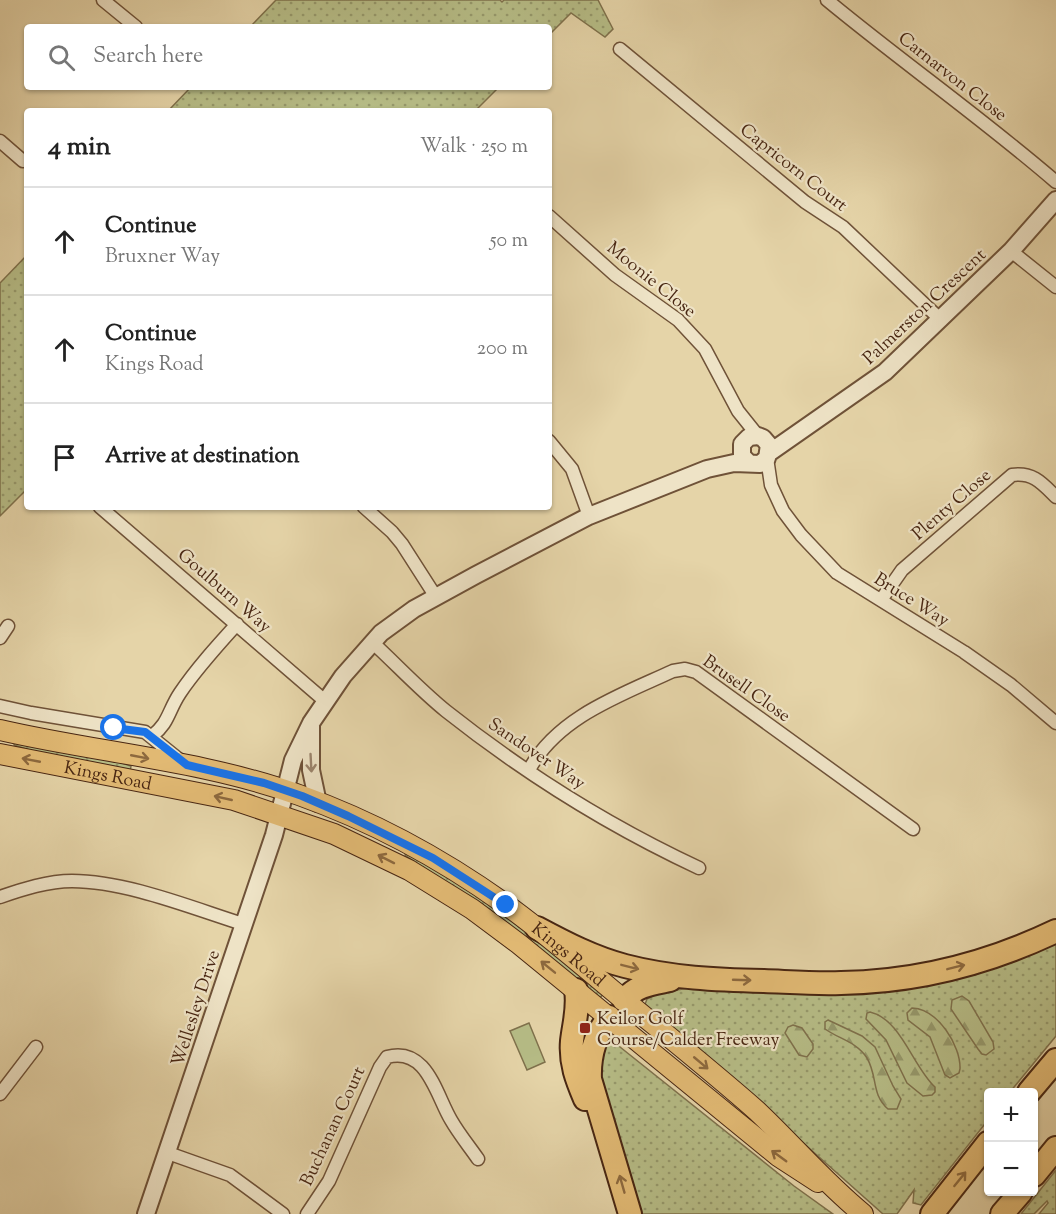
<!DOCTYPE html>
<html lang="en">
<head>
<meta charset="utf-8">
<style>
  body { margin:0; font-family:"Sorts Mill Goudy",serif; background:#f2f2f2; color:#222 }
  .controls { position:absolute; right:18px; bottom:18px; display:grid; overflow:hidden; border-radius:6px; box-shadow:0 2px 4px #0004 }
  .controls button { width:54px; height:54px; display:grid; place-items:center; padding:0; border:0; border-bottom:2px solid #e0e0e0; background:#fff; color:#222; font:30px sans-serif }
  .stop { position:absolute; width:18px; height:18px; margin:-14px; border:4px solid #1a73e8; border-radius:50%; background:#fff }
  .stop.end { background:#1a73e8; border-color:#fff; box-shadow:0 2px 6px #0008 }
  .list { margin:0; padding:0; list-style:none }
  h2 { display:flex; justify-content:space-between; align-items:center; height:78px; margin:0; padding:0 24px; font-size:26px }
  h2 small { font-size:20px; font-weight:400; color:#767676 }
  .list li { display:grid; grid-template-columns:39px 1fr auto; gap:18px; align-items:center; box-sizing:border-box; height:108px; padding:0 24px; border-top:2px solid #e0e0e0 }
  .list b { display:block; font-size:22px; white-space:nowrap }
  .list p { margin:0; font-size:20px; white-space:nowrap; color:#767676 }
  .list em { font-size:20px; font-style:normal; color:#767676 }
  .icon { flex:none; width:33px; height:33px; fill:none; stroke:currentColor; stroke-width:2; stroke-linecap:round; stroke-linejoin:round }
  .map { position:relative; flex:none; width:1056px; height:1214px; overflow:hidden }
  .search { position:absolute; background:#fff; box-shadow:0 2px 4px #0004; left:24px; top:24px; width:528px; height:66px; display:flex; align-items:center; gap:15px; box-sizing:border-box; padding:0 21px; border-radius:6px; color:#767676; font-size:22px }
  .panel { position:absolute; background:#fff; box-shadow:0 2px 4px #0004; left:24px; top:108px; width:528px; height:402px; border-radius:6px }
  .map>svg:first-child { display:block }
</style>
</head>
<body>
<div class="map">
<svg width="1056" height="1214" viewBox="0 0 1056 1214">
  <defs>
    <pattern id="grass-dots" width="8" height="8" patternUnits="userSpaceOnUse" patternTransform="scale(1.5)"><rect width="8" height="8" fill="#b6bc86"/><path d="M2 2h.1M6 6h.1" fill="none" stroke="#96996c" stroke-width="1.8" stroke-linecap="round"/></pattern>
    <pattern id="forest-firs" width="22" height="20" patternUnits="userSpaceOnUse" patternTransform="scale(1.5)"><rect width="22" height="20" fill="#b6bc86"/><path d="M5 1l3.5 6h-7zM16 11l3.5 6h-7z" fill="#96996c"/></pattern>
  </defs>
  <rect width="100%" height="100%" fill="#e5d4a8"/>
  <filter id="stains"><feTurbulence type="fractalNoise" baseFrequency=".00333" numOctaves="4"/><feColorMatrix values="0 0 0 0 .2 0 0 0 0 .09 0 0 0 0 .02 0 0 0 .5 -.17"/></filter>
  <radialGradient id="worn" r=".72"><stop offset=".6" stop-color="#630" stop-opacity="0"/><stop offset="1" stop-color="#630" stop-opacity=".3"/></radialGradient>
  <path fill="url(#grass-dots)" stroke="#7f714c" stroke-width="1.5" d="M276,0H500L502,2L504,0H598L613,29L605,37L571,13L549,35V27H250Z
    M191,87H499L475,111H168Z
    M27,255V489L0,516V283Z
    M15,740L109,759L131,766L130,772L45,755L14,745Z
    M407,851L480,894L605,992L599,999L405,855Z
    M1056,939V1036L1010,1092H988V1120L921,1205L913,1203L914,1190L897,1214H883L756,1101L644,1007L647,999L659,993L695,987L805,990Z
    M605,1035L794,1186L833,1214H637L596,1075Z
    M1056,1170V1214H1039L1048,1203L1047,1201L1034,1214H1021Z"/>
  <path fill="url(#forest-firs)" stroke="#7f714c" stroke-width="1.5" d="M962,996L969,1001L993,1042L994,1049L986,1055L982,1054L978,1049L951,1009L952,1000Z
    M912,1008C938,1009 961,1046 960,1069L959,1073L950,1078L945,1075L930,1037L908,1020L907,1013Z
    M870,1012C901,1019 913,1067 935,1087V1092L932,1095L923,1096L907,1083L886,1040L866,1019L867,1013Z
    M828,1020L862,1036L875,1047L893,1086L901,1099L897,1109H888C871,1094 878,1077 867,1058C857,1042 839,1039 825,1029V1022Z
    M793,1025L802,1028L813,1044V1049L807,1057L799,1055L785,1033L788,1027Z"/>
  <path fill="#b6bc86" stroke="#7f714c" stroke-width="1.5" d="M529,1023L545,1062L527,1070L510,1031Z"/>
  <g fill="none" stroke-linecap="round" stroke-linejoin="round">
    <g stroke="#6f5238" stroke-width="15">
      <path id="minor" d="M103,0L136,27
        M827,0C902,62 982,118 1056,182
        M620,49L805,202L843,227L941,320
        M0,141L23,161
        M549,216L615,275L678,320L705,349L738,411L758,436
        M1011,251L1056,287
        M549,441L572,469L589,516
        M767,458L771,485L783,511L801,535L837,573L964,652L1011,685L1056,723
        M100,507L325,701
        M364,507L392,532L402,544L436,597
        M881,600L902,570L1012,475C1033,472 1042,483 1056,497
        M0,638L8,626
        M372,642C397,665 420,690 446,711C523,772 609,826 699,868
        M0,706L31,713L145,732L181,761
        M152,736C169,723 168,711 180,693C196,669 217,646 237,624
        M529,770C557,717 621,695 673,671L685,669L696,672L913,829
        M0,897C23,889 48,881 72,881C126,881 192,908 243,924
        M0,1094L36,1047
        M168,1153L230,1175L283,1214
        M307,1214L329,1181L380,1067L387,1057C427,1046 436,1095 451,1120C459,1134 469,1146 478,1159"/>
    </g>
    <g stroke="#6f5238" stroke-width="20">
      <path id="tertiary" d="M769,453L885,372L1011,251L1056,200
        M311,726V770L318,803
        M146,1214L274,835L293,760L311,723L343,676L381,633L414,609L476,575L589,516L707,469L734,463L760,464L767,458L769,445L763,438L758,436L749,437L742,444V456L748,462"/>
    </g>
    <g stroke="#482612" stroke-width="22">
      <g id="primary">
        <path id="s1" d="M0,730C99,753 202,760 299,795C372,821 442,859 505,904C547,934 585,968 624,1000C669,1037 714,1073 757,1111C793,1145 825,1183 863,1214"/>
        <path id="s2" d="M0,754L234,800L334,834L409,870L472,909L519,944L778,1156L818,1182"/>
      </g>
    </g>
    <g stroke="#482612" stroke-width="26">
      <path id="motorway" d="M537,928C565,943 594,958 625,966C671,978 717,980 764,981C790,982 816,984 841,983C915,982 989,963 1056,931
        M576,990C579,1008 574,1023 572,1041C570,1063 577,1080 585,1099
        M624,1000C637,985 651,984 670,980
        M609,1017C595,1035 589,1056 590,1079L630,1214
        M1029,1092L1056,1060
        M1034,1175L1056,1148
        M932,1214L988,1143
        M1002,1214L1021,1192"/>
    </g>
    <use href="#minor" stroke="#eee3c6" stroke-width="12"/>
    <use href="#tertiary" stroke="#eee3c6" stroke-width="16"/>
    <use href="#primary" stroke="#e2ba74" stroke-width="20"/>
    <use href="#motorway" stroke="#e2ba74" stroke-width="22"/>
  </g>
  <defs><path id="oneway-shaft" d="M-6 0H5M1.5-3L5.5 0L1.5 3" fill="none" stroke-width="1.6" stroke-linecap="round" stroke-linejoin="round" transform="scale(1.5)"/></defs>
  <g stroke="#8d693e">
    <use href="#oneway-shaft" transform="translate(140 757) rotate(11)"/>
    <use href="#oneway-shaft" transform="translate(31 760) rotate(-169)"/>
    <use href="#oneway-shaft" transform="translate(223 798) rotate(-167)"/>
    <use href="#oneway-shaft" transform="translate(386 859) rotate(-153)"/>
    <use href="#oneway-shaft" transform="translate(548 967) rotate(-141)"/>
    <use href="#oneway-shaft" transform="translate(630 967) rotate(14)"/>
    <use href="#oneway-shaft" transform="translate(956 967) rotate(-14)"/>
    <use href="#oneway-shaft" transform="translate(742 980) rotate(2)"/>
    <use href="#oneway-shaft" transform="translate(701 1063) rotate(40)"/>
    <use href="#oneway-shaft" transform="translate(779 1156) rotate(-144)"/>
    <use href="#oneway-shaft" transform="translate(960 1179) rotate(-51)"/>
    <use href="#oneway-shaft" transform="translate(622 1184) rotate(-106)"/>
  </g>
  <use stroke="#9b846c" href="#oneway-shaft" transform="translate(311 763) rotate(87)"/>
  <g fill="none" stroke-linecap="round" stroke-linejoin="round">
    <path stroke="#1a73e8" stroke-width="8" d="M114,728L145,732L187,765L264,783L302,796L348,816L433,858L506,905"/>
  </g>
  <rect fill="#8f2418" stroke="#eee3c6" stroke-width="2" x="579" y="1022" width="12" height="12" rx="3"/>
  <g text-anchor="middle" stroke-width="4.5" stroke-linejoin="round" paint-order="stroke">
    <g font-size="18" fill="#482612" stroke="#eee3c6">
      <text transform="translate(953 76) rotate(38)" y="6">Carnarvon Close</text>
      <text transform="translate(794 167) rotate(38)" y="6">Capricorn Court</text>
      <text transform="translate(652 279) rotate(39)" y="6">Moonie Close</text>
      <text transform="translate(924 306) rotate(-43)" y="6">Palmerston Crescent</text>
      <text transform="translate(951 504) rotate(-41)" y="6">Plenty Close</text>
      <text transform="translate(225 590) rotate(41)" y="6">Goulburn Way</text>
      <text transform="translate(912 599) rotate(32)" y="6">Bruce Way</text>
      <text transform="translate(747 688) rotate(35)" y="6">Brusell Close</text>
      <text transform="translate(537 753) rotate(34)" y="6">Sandover Way</text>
      <text dy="6" stroke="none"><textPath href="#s2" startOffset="110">Kings Road</textPath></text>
      <text dy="6" stroke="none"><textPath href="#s1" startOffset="621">Kings Road</textPath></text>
      <text transform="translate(195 1008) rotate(-72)" y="6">Wellesley Drive</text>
      <text transform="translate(332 1126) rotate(-65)" y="6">Buchanan Court</text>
    </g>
    <g font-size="18" fill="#482612" stroke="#eee3c6" text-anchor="start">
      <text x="597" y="1024">Keilor Golf<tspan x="597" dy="21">Course/Calder Freeway</tspan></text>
    </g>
  </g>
  <rect width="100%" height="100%" filter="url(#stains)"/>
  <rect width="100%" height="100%" fill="url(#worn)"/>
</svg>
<div class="controls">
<button>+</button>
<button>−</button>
</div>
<div class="stop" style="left:114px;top:728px"></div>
<div class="stop end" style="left:506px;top:905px"></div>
<div class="search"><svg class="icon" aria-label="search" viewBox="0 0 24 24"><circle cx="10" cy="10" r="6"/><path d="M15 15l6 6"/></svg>Search here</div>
<section class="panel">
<h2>4 min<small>Walk · 250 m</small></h2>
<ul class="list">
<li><svg class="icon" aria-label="ahead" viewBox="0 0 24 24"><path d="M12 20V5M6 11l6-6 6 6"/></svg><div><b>Continue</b><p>Bruxner Way</p></div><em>50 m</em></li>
<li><svg class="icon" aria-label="ahead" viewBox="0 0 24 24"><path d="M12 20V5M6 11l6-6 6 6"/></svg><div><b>Continue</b><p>Kings Road</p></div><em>200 m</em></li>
<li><svg class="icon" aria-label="arrive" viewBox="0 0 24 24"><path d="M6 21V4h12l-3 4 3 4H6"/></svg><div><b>Arrive at destination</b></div></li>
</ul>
</section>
</div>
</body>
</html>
